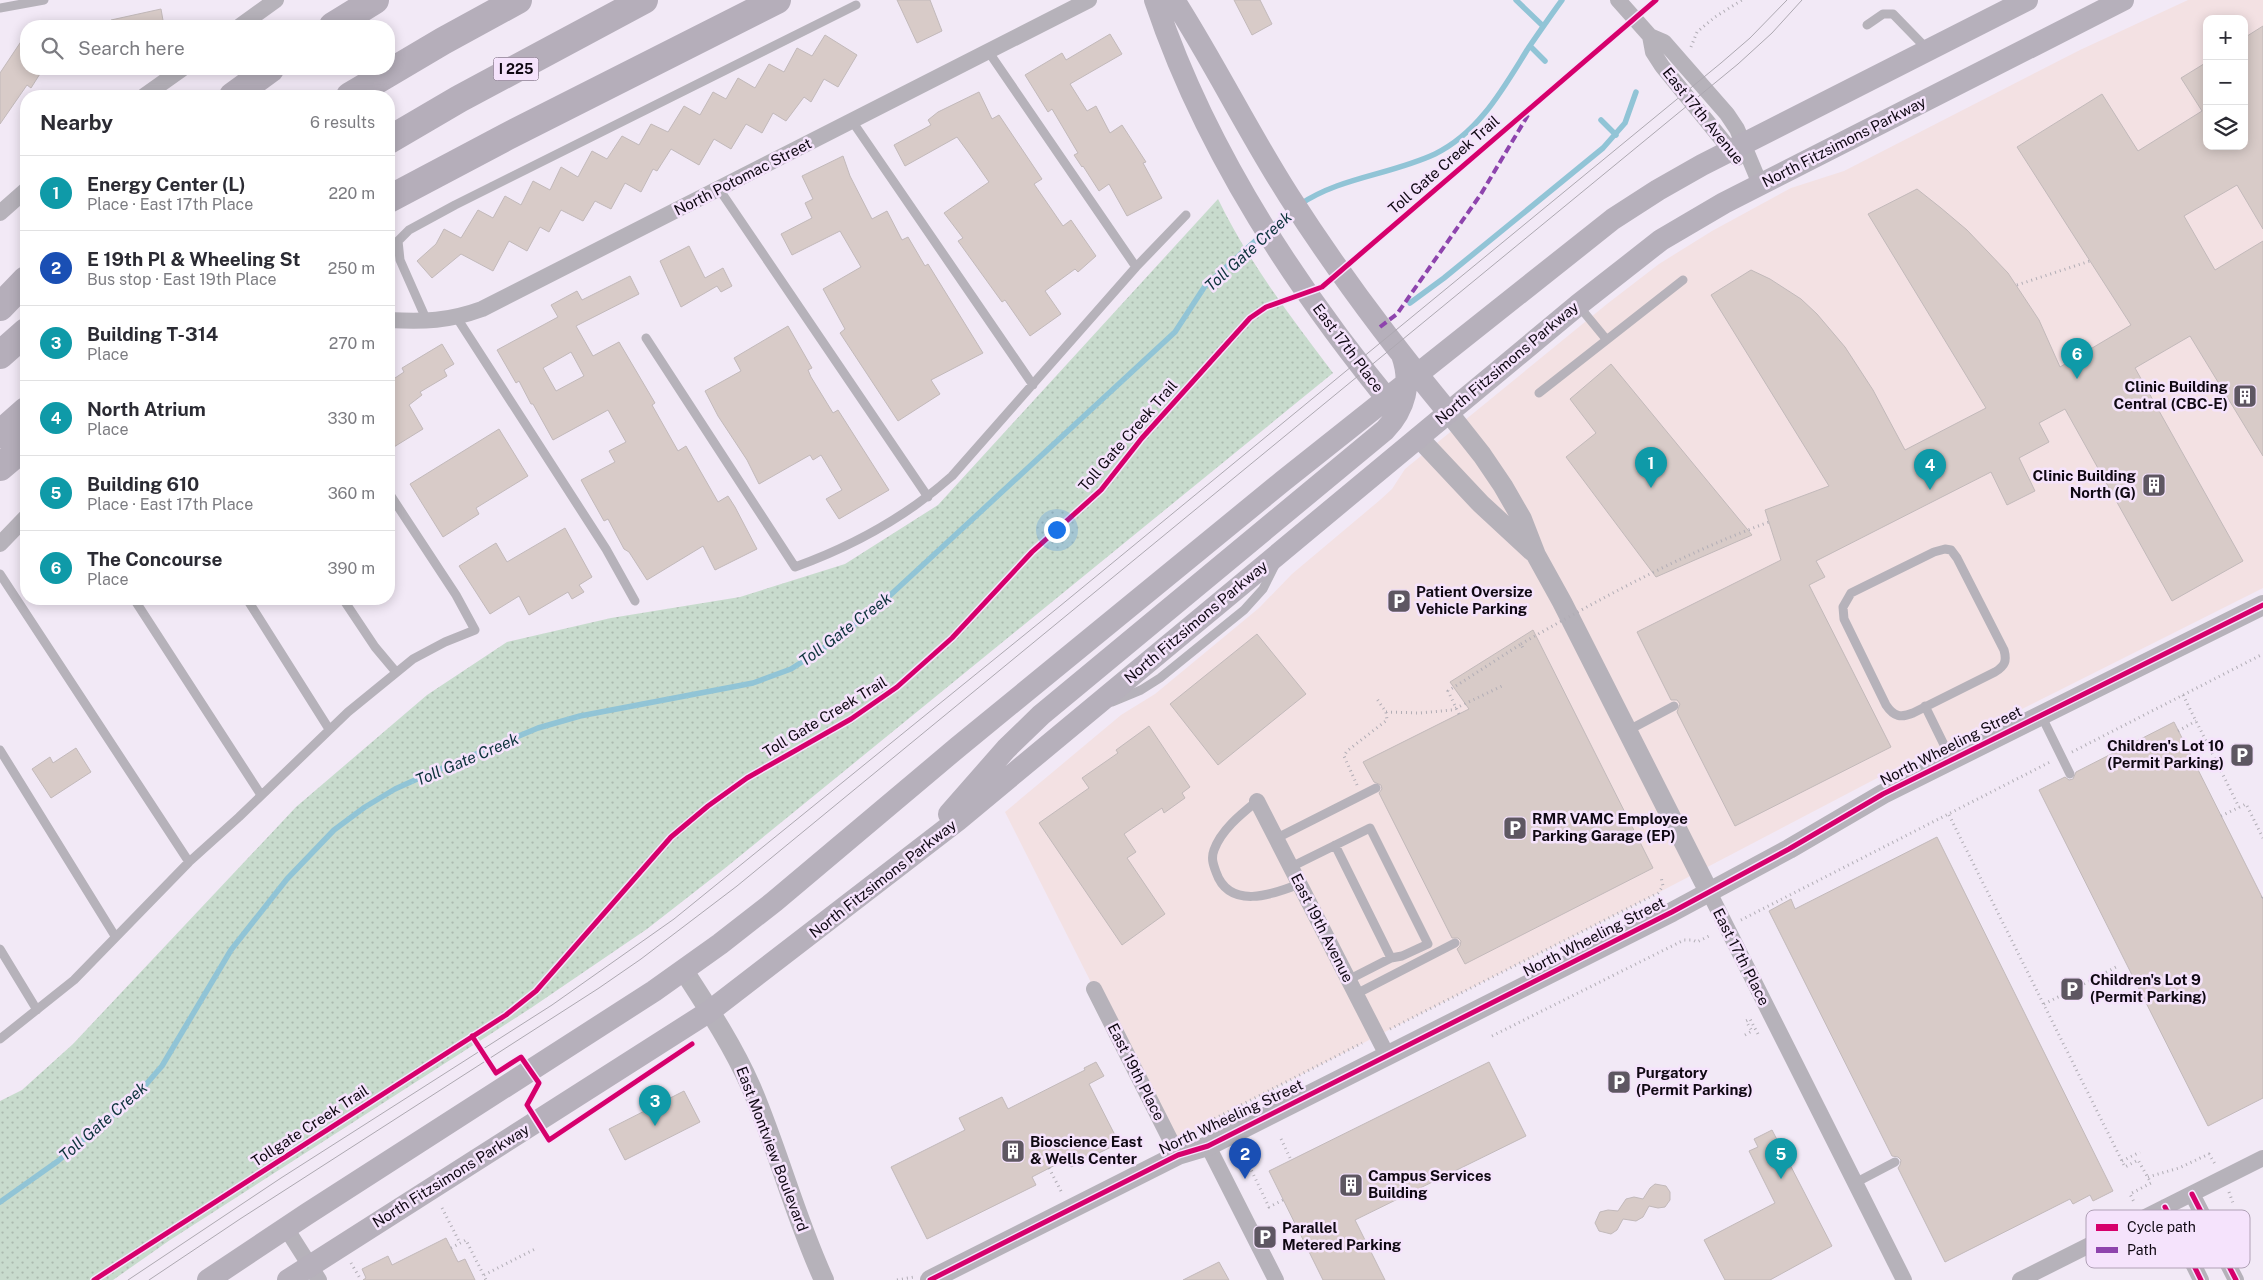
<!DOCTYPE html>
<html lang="en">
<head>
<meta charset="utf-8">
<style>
  body { margin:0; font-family:"Public Sans",sans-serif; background:#f2f2f3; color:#2b2b33 }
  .controls { position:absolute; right:15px; top:15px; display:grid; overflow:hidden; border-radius:10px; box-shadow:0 2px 12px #0003 }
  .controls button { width:45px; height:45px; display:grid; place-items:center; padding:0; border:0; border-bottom:1px solid #e1e1e2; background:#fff; color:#2b2b33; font:25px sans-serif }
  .you { position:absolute; left:1056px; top:529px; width:18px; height:18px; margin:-12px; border:4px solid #fff; border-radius:50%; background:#1a73e8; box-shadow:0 0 0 8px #1a73e833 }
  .badge { display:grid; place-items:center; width:32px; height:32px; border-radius:50%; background:#db2777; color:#fff; font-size:16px; font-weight:700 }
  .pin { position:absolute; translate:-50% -41px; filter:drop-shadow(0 1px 2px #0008) }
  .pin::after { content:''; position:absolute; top:26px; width:18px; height:15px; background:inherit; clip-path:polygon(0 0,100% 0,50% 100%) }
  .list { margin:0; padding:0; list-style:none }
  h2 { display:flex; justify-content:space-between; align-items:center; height:65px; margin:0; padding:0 20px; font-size:21px }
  h2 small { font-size:16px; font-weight:400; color:#7c7c81 }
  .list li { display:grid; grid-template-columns:32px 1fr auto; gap:15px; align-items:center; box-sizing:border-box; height:75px; padding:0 20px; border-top:1px solid #e1e1e2 }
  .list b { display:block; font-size:19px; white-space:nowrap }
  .list p { margin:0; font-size:16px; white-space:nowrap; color:#7c7c81 }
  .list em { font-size:16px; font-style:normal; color:#7c7c81 }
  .icon { flex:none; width:28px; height:28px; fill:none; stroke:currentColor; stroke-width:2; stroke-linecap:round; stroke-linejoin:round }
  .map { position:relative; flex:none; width:2263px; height:1280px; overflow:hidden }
  .search { position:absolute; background:#fff; box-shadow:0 2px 12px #0003; left:20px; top:20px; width:375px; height:55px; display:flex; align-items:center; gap:12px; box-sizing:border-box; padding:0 18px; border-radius:20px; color:#7c7c81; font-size:19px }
  .panel { position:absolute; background:#fff; box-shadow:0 2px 12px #0003; left:20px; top:90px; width:375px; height:515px; border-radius:20px }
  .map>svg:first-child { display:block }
</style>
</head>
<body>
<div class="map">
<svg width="2263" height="1280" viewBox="0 0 2263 1280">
  <defs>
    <pattern id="grass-dots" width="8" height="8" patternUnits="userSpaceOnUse" patternTransform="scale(1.25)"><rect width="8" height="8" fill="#c8dbcd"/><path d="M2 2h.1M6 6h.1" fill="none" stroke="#abbaaf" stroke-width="1.8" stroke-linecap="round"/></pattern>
  </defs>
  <rect width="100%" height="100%" fill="#f2e9f6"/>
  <path fill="#f3e1e3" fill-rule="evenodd" d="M2188,0H2263V588L1982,729L1925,753L1652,896L1202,1125L1197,1134L1173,1145L1005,812L1121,715L1155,694L1259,608L1292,574L1380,500L1392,489L1405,469L1607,304L1659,264L1712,231L1791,188L1844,171L2080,50ZM2207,19H2244V146H2207Z"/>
  <path fill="url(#grass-dots)" d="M1218,199C1249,263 1291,317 1333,373L724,869L647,929L531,1008L170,1240L113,1280H0V1101L22,1090L73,1044L296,807L427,695L507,642L611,618L740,597L845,564L938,505Z"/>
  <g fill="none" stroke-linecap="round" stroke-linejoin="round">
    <path stroke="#91c4d6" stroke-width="5.5" d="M1516,0L1543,26
      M1530,46L1545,61
      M1601,120L1616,135
      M1299,205C1340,177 1390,175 1435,154C1480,132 1504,87 1529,47C1540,31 1551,15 1562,0
      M1270,228L1292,211
      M1410,303L1444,278L1603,148L1625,123L1636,92
      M0,1202L58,1161L136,1096L162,1066L231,950L287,879L334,830L365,807L395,789L426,775L538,728L580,716L753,683L791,669L833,642L885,600L1175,332L1205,286L1263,234"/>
  </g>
  <path fill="#d8cbc8" stroke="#c2b9ba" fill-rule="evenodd" d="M897,0H930L942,31L917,43Z
    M1234,0H1260L1272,24L1252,35Z
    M161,9L164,26H112L111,20Z
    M2263,26V229L2237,185L2184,216L2215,270L2263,241V456L2190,336L2135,368L2243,561L2172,601L2065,409L2039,423L2049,442L2019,458L2035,491L2007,505L1991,472L1816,561L1825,577L1809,585L1891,747L1735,826L1677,712L1680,704L1677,700H1671L1637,632L1781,560L1765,510L1829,486L1711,295L1751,270L1770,279L1801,299L1817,314L1845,347L1873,390L1905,450L1986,408L1868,214L1917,189L1941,208L1967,230L2008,273L2039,320L2060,367L2131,325L2017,147L2102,94L2138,151L2202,111L2181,78L2207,62V146H2244V38Z
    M26,34V69H43L31,88L27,85L0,124V73Z
    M1110,34L1122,54L1070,84L1087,111L1096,106L1110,133L1122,125L1146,162L1143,163L1162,198L1127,216L1109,184L1099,191L1083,166L1082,167L1074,155L1078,153L1052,109L1048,112L1025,75L1062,53L1066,60Z
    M825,35L857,55L838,87L824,79L811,102L804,97L786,121L773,113L762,133L746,124L731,149L714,139L699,165L671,149L657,171L653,169L641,192L625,183L611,209L595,201L583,221L561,210L549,232L540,227L527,251L509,241L493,271L461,254L432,278L417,261L436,244L444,229L461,238L478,210L493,218L505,196L521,205L533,181L550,190L561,167L578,177L592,151L607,159L622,136L639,145L651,124L668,132L684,106L700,115L713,92L726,99L738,78L755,88L769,64L784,72L797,48L812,56Z
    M979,92L992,119L999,115L1042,179L1034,184L1063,226L1071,220L1096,256L1078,272L1075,269L1045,291L1061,314L1030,336L1005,300L1002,302L958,241L963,238L944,213L989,182L968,152L957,137L905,166L894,145L931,125L928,120L938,112Z
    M843,156L850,176L872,219L887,211L902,240L908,237L925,266L928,264L983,353L931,380L940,394L898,421L840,333L845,329L823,289L861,267L840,231L792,255L781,234L812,218L805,203L813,199L802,176Z
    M689,246L705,278L723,268L732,286L721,292L717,286L681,307L660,261Z
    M630,276L639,294L576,326L593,356L619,342L655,403L652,405L678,451L686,446L718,502L728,496L735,507L757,549L715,570L703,546L647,580L629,552L624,549L608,519L604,521L581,480L615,462L609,451L626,442L608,410L553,440L533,404H531L519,381L516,383L497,350L558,317L551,305L577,291L582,300ZM571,352L584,376L556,391L543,368Z
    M788,326L812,368L808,370L811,377L833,413L838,410L889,490L839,519L826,499L842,490L821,455L813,460L810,455L759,484L747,460L718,416L705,391L741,371L734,358Z
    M442,344L454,364L444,370L447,376L420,392L422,395L409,405L423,429L389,450V382L404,372L402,368Z
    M1611,364L1752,535L1656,577L1566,457L1596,433L1570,399Z
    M499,429L528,476L476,508L479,514L443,537L410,484Z
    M565,528L592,577L579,585L584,592L572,599L568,592L529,615L519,596L490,614L459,566L496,543L507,562Z
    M1533,630L1653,868L1465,964L1457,949L1460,946L1461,941L1458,938H1452L1379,793L1382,789L1381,785L1374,782L1363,762L1469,709L1450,682Z
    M1257,634L1306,694L1218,765L1170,704Z
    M2174,722L2263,899V1098L2208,1126L2039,790L2065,777L2069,780L2073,779L2076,772Z
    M1149,726L1190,787L1182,793L1185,798L1164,813L1162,808L1124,834L1136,852L1127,858L1165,914L1122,945L1039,823L1089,788L1082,778L1118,753L1116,750Z
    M76,748L91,772L51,798L32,769L50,757L53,763Z
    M1937,837L2113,1191L2093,1201L2090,1195L2073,1204L2070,1199L1945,1262L1898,1168L1900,1165L1901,1160L1898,1157L1892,1156L1769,911L1791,899L1795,909Z
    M1096,1062L1104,1076L1089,1084L1119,1143L1071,1167L1067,1159L1032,1177L1036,1185L927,1239L891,1167L965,1130L959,1118L1002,1097L1008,1109L1085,1070L1084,1068Z
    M1489,1062L1526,1136L1355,1220L1385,1280H1323L1269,1171Z
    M684,1091L700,1122L625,1160L609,1129Z
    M1772,1130L1832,1246L1770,1280H1725L1704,1240L1775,1203L1749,1151L1758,1147L1754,1139Z
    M1655,1184L1666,1186L1670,1192V1200L1665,1207L1658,1208L1649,1206L1643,1217L1636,1221L1623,1219L1617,1230L1611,1234L1599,1231L1595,1223L1600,1212L1608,1210L1618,1211L1626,1199L1634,1197L1643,1199L1650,1188Z
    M446,1238L458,1262L465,1259L475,1280H363L366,1278L362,1269L388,1256L392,1265Z
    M1219,1262L1229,1280H1183Z"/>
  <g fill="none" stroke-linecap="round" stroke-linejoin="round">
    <path stroke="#b1adb5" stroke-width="3" stroke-dasharray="1 4" stroke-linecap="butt" d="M1691,47L1697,32L1715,17L1742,0
      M2017,285L2090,261
      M2183,695L2239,807
      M1386,712L1420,713L1452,710L1502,686
      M1459,714L1448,691L1521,644L1524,650
      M2178,731L2196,721
      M2072,752L2263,654
      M1357,785L1344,756L1347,751L1387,720L1386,712L1377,699
      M1949,815L2125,1167L2138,1160L2151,1183L2130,1194L2135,1204
      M2221,816L2246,804L2263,838
      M2262,898L2263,897
      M1741,920L2050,762
      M2084,984L2116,967
      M2044,1004L2062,995
      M1390,1029L1658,893L1663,886L1661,877
      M1745,1035L1752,1031L1746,1021L1750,1019L1759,1036
      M472,1036L495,1072
      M1492,1036L1684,940H1693L1697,942L1711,935
      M1199,1130L1202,1125L1362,1043
      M1281,1139L1291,1160
      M1245,1157L1269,1207L1283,1200
      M2122,1161L2140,1152
      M1049,1168L1062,1193
      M2148,1177L2179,1168L2209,1154L2215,1164
      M2229,1192L2233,1203
      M442,1208L460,1243
      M2149,1232L2154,1243
      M451,1248L466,1240L486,1280
      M351,1263L361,1280
      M484,1275L537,1248
      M897,1280L914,1277"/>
    <path stroke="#b6b2ba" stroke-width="9" d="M0,8L44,0
      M1867,25L1883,14H1893L1928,50
      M988,51L1136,267
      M852,121L1033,385
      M719,189L928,497
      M1578,305L1606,339
      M457,318L606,549L635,601
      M427,321L400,260L398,241L409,230L455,205L856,5
      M646,338L795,567C853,546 906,517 952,476L1136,267L1186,215
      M1539,393L1683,280
      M1945,549L1951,550L1957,558L2004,650C2007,661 2005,666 1995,672L1913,713C1901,718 1894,717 1886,705L1844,619L1843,607L1851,593L1934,552Z
      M0,574L189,862
      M134,599L261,795
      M247,599L329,729
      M343,599L375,647L396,672
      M1112,702L1141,690L1160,678L1244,610L1263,589L1275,565
      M1925,706L1951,759
      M2041,715L2070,774
      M1627,731L1674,706
      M0,750L115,936
      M1257,801C1241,814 1221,830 1214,850C1211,858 1213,864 1216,872C1229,910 1272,895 1299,884
      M1277,838L1376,788
      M1335,845L1391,958
      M1291,867L1370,828L1428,944L1402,956L1391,958L1348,980
      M0,949L37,1010
      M1356,994L1455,943
      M0,1039L74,980L189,862L239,817L348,712L413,659L445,642L475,630L456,595L389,493
      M1855,1183L1895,1162"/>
    <path stroke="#b6b2ba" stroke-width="16" d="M1618,0L1650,36L1664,42L1727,114L1737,129L1760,184
      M240,26L276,0
      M1650,36L1653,52L1662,66L1737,158
      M144,96L182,69
      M0,213L26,190
      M389,320C424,322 449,321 482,309L1089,0
      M0,544L26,517
      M1257,801L1387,1055
      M1709,892L1904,1280
      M1094,989L1178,1155
      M1208,1146L1276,1280
      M2192,1194L2236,1280
      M2165,1207L2201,1280
      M286,1228L319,1280
      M2020,1280L2263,1158"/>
    <path stroke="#b6b2ba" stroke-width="20" d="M1448,412L1482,455L1503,486L1522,519L1536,555L1562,602L1709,892
      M1418,437L1481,504L1533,552
      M684,971C708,1008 733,1046 751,1087C778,1150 795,1217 824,1280
      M930,1280L1178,1155L1208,1146L1672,912L1789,849L1883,794L2263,605"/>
    <path stroke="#b6b0bb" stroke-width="22" d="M1155,0C1205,150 1297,290 1397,411
      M1174,0C1215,64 1248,132 1289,196C1337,271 1391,343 1448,412
      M949,814L1006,749L1041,715L1385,430C1405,409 1412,383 1402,355
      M208,1280L307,1214L654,991L720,944L775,901L958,747L1283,481L1613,219L1658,190L1702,165L2027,0
      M288,1280L710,1011L958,820L1578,305L1661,240L1724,203L2123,0"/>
    <path stroke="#b5aeba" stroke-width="28" d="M333,26L375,0
      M233,96L270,69
      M350,96L443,41L518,0
      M389,140L459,99L644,0
      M389,199L506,137L777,0
      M0,307L26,280
      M0,355L26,332
      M0,434L26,411
      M0,467L26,445"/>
    <path stroke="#ada8b1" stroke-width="1" d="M128,1280L281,1178L552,1005L674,919L1060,606L1721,63L1750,38L1787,0
      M149,1280L240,1219L599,988L641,959L737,886L1738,64L1772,33L1802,0"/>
    <path stroke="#b1adb5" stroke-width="3" stroke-dasharray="1 4" stroke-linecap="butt" d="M1521,644C1601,598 1682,554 1769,522"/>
    <path stroke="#8e44ad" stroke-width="4" stroke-dasharray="8 4" stroke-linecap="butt" d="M1380,327L1397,314L1481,194L1528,115"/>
    <g stroke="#f5e3fc" stroke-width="8">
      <path id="cycleway" d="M472,1036L496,1073L521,1057L539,1083L527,1105L549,1140L692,1044
        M2192,1194L2236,1280
        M2165,1207L2201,1280
        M94,1280L506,1015L536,991L671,837L708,806L747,778L851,719L897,687L952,638L1032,552L1101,490L1142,438L1250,318L1266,307L1322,287L1656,0
        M930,1280L1178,1155L1208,1146L1672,912L1789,849L1883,794L2263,605"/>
    </g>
    <use href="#cycleway" stroke="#d6006c" stroke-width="5"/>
  </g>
  <defs>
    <g id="building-square" transform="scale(1.25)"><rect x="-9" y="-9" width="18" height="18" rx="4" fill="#5e5762" stroke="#f5e3fc"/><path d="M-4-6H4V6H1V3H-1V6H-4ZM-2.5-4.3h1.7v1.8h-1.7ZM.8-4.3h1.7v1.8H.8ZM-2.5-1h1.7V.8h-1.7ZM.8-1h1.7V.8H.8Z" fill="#fff"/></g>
    <g id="parking-square" transform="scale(1.25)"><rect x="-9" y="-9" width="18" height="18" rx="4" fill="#5e5762" stroke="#f5e3fc"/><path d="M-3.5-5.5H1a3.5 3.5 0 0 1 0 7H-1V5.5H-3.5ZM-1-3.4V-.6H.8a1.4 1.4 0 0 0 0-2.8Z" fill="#fff"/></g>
  </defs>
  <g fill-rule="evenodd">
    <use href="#building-square" x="2245" y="396"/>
    <use href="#building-square" x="2154" y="485"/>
    <use href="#parking-square" x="1399" y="601"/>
    <use href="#parking-square" x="2242" y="755"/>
    <use href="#parking-square" x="1515" y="828"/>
    <use href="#parking-square" x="2072" y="989"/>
    <use href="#parking-square" x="1619" y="1082"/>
    <use href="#building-square" x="1013" y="1151"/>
    <use href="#building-square" x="1351" y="1185"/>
    <use href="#parking-square" x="1265" y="1237"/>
  </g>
  <g text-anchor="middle" stroke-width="5" stroke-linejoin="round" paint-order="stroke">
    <rect fill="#f5e3fc" stroke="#544a58" stroke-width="1" x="493.5" y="57.5" width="45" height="23" rx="4"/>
    <g font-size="14" font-weight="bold" fill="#0f0812">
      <text x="516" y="74">I 225</text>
    </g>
    <g font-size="15" fill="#0f0812" stroke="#f5e3fc">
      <text transform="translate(1703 116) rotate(51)" y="5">East 17th Avenue</text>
      <text transform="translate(1844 142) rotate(-27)" y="5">North Fitzsimons Parkway</text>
      <text transform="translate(1444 165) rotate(-41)" y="5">Toll Gate Creek Trail</text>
      <text transform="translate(743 177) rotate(-27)" y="5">North Potomac Street</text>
      <text transform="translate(1348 348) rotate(53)" y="5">East 17th Place</text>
      <text transform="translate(1507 363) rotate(-40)" y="5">North Fitzsimons Parkway</text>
      <text transform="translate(1128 436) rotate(-49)" y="5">Toll Gate Creek Trail</text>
      <text transform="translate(1196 622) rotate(-40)" y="5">North Fitzsimons Parkway</text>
      <text transform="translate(825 717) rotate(-31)" y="5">Toll Gate Creek Trail</text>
      <text transform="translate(1951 746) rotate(-27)" y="5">North Wheeling Street</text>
      <text transform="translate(883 879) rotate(-38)" y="5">North Fitzsimons Parkway</text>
      <text transform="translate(1322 928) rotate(63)" y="5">East 19th Avenue</text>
      <text transform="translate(1594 937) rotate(-27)" y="5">North Wheeling Street</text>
      <text transform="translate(1741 957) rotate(63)" y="5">East 17th Place</text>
      <text transform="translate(1136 1072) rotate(63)" y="5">East 19th Place</text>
      <text transform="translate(1231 1117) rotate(-25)" y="5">North Wheeling Street</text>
      <text transform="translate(310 1126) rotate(-33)" y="5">Tollgate Creek Trail</text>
      <text transform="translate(772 1149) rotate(69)" y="5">East Montview Boulevard</text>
      <text transform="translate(451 1176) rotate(-32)" y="5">North Fitzsimons Parkway</text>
    </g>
    <g font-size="15" font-weight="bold" fill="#0f0812" stroke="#f5e3fc" text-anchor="start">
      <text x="2228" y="392" text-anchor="end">Clinic Building<tspan x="2228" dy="17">Central (CBC-E)</tspan></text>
      <text x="2136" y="481" text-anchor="end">Clinic Building<tspan x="2136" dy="17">North (G)</tspan></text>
      <text x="1416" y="597">Patient Oversize<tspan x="1416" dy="17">Vehicle Parking</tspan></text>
      <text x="2224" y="751" text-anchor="end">Children's Lot 10<tspan x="2224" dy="17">(Permit Parking)</tspan></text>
      <text x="1532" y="824">RMR VAMC Employee<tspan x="1532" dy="17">Parking Garage (EP)</tspan></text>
      <text x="2090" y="985">Children's Lot 9<tspan x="2090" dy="17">(Permit Parking)</tspan></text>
      <text x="1636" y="1078">Purgatory<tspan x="1636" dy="17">(Permit Parking)</tspan></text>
      <text x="1030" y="1147">Bioscience East<tspan x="1030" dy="17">&amp; Wells Center</tspan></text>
      <text x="1368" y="1181">Campus Services<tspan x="1368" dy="17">Building</tspan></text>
      <text x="1282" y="1233">Parallel<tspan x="1282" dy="17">Metered Parking</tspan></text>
    </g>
    <g font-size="16" font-style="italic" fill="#0d333c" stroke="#f5e3fc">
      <text transform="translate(1248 251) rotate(-42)" y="6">Toll Gate Creek</text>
      <text transform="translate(845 629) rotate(-37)" y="6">Toll Gate Creek</text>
      <text transform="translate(467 759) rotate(-23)" y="6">Toll Gate Creek</text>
      <text transform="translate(103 1121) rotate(-41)" y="6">Toll Gate Creek</text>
    </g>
  </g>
  <rect x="2086" y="1210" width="164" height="58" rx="8" fill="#f5e3fc" stroke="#b0a1b6" stroke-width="1"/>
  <rect x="2096" y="1224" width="22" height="7" fill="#d6006c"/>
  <rect x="2096" y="1247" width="22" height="6" fill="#8e44ad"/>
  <g font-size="14" fill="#0f0812">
    <text x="2127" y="1232">Cycle path</text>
    <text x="2127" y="1255">Path</text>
  </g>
</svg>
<div class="controls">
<button>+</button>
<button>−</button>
<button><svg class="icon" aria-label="layers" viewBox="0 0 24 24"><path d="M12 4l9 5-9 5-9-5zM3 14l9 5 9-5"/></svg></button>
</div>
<div class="you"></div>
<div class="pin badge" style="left:1651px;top:488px;background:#0f9aa8">1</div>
<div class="pin badge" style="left:1245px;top:1179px;background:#1a4fb4">2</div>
<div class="pin badge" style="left:655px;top:1126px;background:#0f9aa8">3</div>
<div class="pin badge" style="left:1930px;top:490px;background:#0f9aa8">4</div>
<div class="pin badge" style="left:1781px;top:1179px;background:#0f9aa8">5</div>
<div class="pin badge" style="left:2077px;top:379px;background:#0f9aa8">6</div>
<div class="search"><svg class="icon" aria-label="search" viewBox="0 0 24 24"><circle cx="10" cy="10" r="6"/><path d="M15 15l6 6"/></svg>Search here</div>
<section class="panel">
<h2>Nearby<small>6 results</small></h2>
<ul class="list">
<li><span class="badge" style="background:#0f9aa8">1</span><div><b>Energy Center (L)</b><p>Place · East 17th Place</p></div><em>220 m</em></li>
<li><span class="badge" style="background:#1a4fb4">2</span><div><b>E 19th Pl &amp; Wheeling St</b><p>Bus stop · East 19th Place</p></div><em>250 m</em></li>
<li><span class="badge" style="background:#0f9aa8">3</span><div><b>Building T-314</b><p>Place</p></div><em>270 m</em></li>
<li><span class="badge" style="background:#0f9aa8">4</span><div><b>North Atrium</b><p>Place</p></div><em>330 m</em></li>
<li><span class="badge" style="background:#0f9aa8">5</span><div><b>Building 610</b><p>Place · East 17th Place</p></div><em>360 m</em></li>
<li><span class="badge" style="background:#0f9aa8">6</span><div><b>The Concourse</b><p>Place</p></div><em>390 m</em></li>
</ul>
</section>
</div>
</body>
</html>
